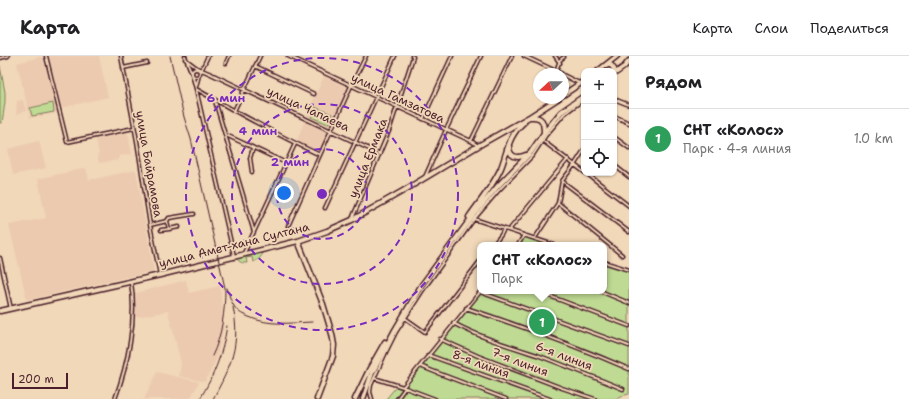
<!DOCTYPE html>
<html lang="ru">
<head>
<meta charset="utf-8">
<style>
  body { margin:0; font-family:"Shantell Sans",sans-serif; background:#f6f6f6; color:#202124 }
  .controls { position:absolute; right:12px; top:12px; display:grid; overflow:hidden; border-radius:8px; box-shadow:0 1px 3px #0004 }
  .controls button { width:36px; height:36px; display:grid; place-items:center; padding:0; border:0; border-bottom:1px solid #e0e0e0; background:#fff; color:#202124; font:20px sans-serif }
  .compass { position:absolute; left:533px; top:12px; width:36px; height:36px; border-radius:50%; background:#fff; box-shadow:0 1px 3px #0004; rotate:248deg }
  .scale { position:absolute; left:12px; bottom:10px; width:56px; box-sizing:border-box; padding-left:4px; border:2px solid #4a1f2b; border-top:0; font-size:11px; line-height:14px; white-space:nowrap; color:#4a1f2b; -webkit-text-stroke:3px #f1d8b8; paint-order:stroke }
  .you { position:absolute; left:284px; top:137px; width:14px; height:14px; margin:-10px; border:3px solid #fff; border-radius:50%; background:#1a73e8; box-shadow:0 0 0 6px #1a73e833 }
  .badge { display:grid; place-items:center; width:26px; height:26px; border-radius:50%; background:#1a73e8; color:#fff; font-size:13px; font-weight:700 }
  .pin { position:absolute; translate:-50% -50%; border:2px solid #fff; box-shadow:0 1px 4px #0006 }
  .popup { position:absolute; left:477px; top:186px; width:130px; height:52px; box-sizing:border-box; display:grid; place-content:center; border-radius:8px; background:#fff; filter:drop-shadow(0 1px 3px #0005); font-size:13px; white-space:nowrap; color:#757577 }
  .popup b { font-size:15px; color:#202124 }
  .popup::after { content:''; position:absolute; left:50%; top:100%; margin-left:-8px; border:8px solid transparent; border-top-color:#fff }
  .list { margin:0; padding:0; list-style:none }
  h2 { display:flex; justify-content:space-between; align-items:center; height:52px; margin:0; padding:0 16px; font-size:17px }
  h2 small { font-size:13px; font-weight:400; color:#757577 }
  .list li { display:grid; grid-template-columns:26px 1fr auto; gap:12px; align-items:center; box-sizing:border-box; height:60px; padding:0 16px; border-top:1px solid #e0e0e0 }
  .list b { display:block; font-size:15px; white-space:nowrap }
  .list p { margin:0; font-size:13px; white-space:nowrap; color:#757577 }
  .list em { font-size:13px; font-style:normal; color:#757577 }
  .icon { flex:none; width:22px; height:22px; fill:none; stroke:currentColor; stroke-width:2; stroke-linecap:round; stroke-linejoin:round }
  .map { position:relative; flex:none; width:629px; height:343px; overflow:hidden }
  header { display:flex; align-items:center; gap:24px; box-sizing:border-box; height:56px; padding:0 20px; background:#fff; border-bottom:1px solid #e0e0e0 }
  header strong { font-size:19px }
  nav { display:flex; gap:22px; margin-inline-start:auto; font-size:14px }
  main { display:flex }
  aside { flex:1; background:#fff }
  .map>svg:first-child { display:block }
</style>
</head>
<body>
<header>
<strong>Карта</strong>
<nav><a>Карта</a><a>Слои</a><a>Поделиться</a></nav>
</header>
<main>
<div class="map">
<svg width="629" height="343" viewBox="0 0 629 343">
  <rect width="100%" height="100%" fill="#f1d8b8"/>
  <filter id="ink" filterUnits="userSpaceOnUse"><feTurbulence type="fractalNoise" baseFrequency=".025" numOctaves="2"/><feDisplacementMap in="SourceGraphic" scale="8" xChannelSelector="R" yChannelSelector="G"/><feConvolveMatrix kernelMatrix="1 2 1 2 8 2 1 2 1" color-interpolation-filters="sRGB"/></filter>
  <g filter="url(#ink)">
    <path fill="#eccab0" d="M44,0L57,57L30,62L17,7Z
      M49,0H99L108,41L61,52Z
      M324,20L349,32L330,72L306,60Z
      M23,44L26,55L16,59L17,45Z
      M305,64L329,76L319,97L296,86Z
      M128,77L132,98L119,100V104L99,107L97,99L99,98L96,83Z
      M39,85L46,112L13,119L8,93Z
      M86,112L89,124L136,114L154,215L27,244L9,169L46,162L38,123Z
      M186,224L189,237L220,230L224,272L216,304L205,326L179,320L181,307L168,255L132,262V238Z
      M157,316L199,326L190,343H144Z"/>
    <path fill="#bfdb93" stroke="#847d5f" d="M0,10L5,36V46L2,67H0Z
      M53,47L54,56L32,60L30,52Z
      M315,51L332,58L328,68L311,61Z
      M525,178L556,189H518Z
      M262,196C262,202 258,204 253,206L252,201L246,202L247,207C243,207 239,207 237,202Z
      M604,205L629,213V338L621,340L615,343H386L396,331L403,333L481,235H604Z"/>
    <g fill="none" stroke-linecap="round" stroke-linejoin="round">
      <g stroke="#4a1f2b" stroke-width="5">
        <path id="minor" d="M46,0L67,86L134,72
          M121,0L137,85L150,169L160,219
          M185,0L192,18L196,33L234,200
          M288,0L471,85L477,89
          M524,0L562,18
          M555,0L560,7
          M0,2L8,0
          M185,3L197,12L211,18L380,98
          M226,7L229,0
          M255,10L314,38
          M123,12L147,7
          M192 17a4 4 0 1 1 8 0a4 4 0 1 1-8 0Z
          M556,15L560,4L564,1
          M563,19L579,27
          M196,31L199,19L208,0
          M196,33C236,56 277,79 320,99
          M614,43L629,49
          M215,45L254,176
          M234,55L260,0
          M614,60L629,67
          M423,63L452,0
          M226,79L286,107
          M614,81L629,92
          M471,85L512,0
          M543,85L584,116
          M614,109L629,121
          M252,116L250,102L253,92
          M586,117L629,150
          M425,121L446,74L481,0
          M562,125L629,176
          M558,147L622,199
          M325,152L395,0
          M352,163L389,75L413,1L412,0
          M474,163L554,189
          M167,165L169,162L194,158
          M150,169L167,165L169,173L161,174
          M288,170L351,30L366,0
          M169,173L179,171
          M509,174L568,103
          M535,182L558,147L562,125L575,108L584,94
          M493,189L501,179L504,173
          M518,189L524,179
          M244,197L295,88
          M0,202L11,253
          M604,206L629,214
          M536,235L629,270
          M600,235L629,247
          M480,236L629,290
          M466,252C521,270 576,290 629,313
          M405,262L425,276L480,205
          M453,267C479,281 509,290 537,299C566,310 594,321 623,333
          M440,283L478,300L562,332L595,343
          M428,299L550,343
          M420,310L435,316L506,343
          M374,322L403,331L435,343
          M403,331L480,236
          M115,343C128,308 137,264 131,226
          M372,343L370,336L371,329L386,296L396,276L423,234L474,163L498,135L533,99L546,79L564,58L584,43
          M397,343L405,332"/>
      </g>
      <g stroke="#4a1f2b" stroke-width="7">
        <path id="primary" d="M606,10L608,9H611L614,13V16
          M598,15L617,0
          M614,18L624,11L629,5
          M563,39L584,25
          M531,61C542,60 544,66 544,77
          M509,90C509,101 517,103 526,99
          M469,161C480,145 493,130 501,112C508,94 508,80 524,66
          M298,185L323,248L332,278L334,289L333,300L317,343
          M0,255L160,219L298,185L327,175L352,164L403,135L478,90L531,60L559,42
          M355,343L369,314L385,286
          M363,343L372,317L395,274L421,230L472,161L497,131L531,96L544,77L561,56L584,40"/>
      </g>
      <use href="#minor" stroke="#f1d8b8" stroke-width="2"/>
      <use href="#primary" stroke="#f1d8b8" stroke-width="4"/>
      <path stroke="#4a1f2b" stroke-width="1" d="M170,0L184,61L191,83L225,232C225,255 222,280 212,300
        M227,232C229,239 231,247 236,253C239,257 244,259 249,261C269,270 290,267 312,266
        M200,343C215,317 222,300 227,270
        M213,343C231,309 241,290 233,251"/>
    </g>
  </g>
  <g fill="none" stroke="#7b2cbf" stroke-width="2" stroke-dasharray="7 5">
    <circle cx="322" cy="138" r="45"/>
    <circle cx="322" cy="138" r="90"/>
    <circle cx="322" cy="138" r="136"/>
  </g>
  <g text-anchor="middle" stroke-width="3.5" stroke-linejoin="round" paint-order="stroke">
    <g font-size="12" fill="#4a1f2b" stroke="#f1d8b8">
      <text transform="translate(398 42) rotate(25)" y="4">улица Гамзатова</text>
      <text transform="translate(308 53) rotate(25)" y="4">улица Чапаева</text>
      <text transform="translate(368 102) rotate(-68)" y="4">улица Ермака</text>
      <text transform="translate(149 108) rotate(80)" y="4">улица Байрамова</text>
      <text transform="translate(234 189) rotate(-14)" y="4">улица Амет-хана Султана</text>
      <text transform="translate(564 300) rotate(21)" y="4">6-я линия</text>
      <text transform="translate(520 306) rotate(21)" y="4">7-я линия</text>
      <text transform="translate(481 308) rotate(20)" y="4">8-я линия</text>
    </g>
  </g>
  <circle cx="322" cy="138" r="6" fill="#7b2cbf" stroke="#f1d8b8" stroke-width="2"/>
  <g font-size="12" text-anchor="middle" font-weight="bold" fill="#7b2cbf" stroke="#f1d8b8" stroke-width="3.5" stroke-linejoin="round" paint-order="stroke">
    <text x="226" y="46">6 мин</text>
    <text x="258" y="79">4 мин</text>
    <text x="290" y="110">2 мин</text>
  </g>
</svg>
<div class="controls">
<button>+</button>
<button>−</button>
<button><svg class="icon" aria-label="locate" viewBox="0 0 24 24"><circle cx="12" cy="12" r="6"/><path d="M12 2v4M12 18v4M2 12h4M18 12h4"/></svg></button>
</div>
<svg class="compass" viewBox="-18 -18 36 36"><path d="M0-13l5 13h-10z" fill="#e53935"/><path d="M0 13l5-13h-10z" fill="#757577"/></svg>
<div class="scale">200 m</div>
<div class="you"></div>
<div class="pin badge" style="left:542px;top:266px;background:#2e9e5b">1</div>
<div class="popup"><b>СНТ «Колос»</b>Парк</div>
</div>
<aside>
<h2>Рядом<small></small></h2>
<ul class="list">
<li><span class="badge" style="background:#2e9e5b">1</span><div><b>СНТ «Колос»</b><p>Парк · 4-я линия</p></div><em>1.0 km</em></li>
</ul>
</aside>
</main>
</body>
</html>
